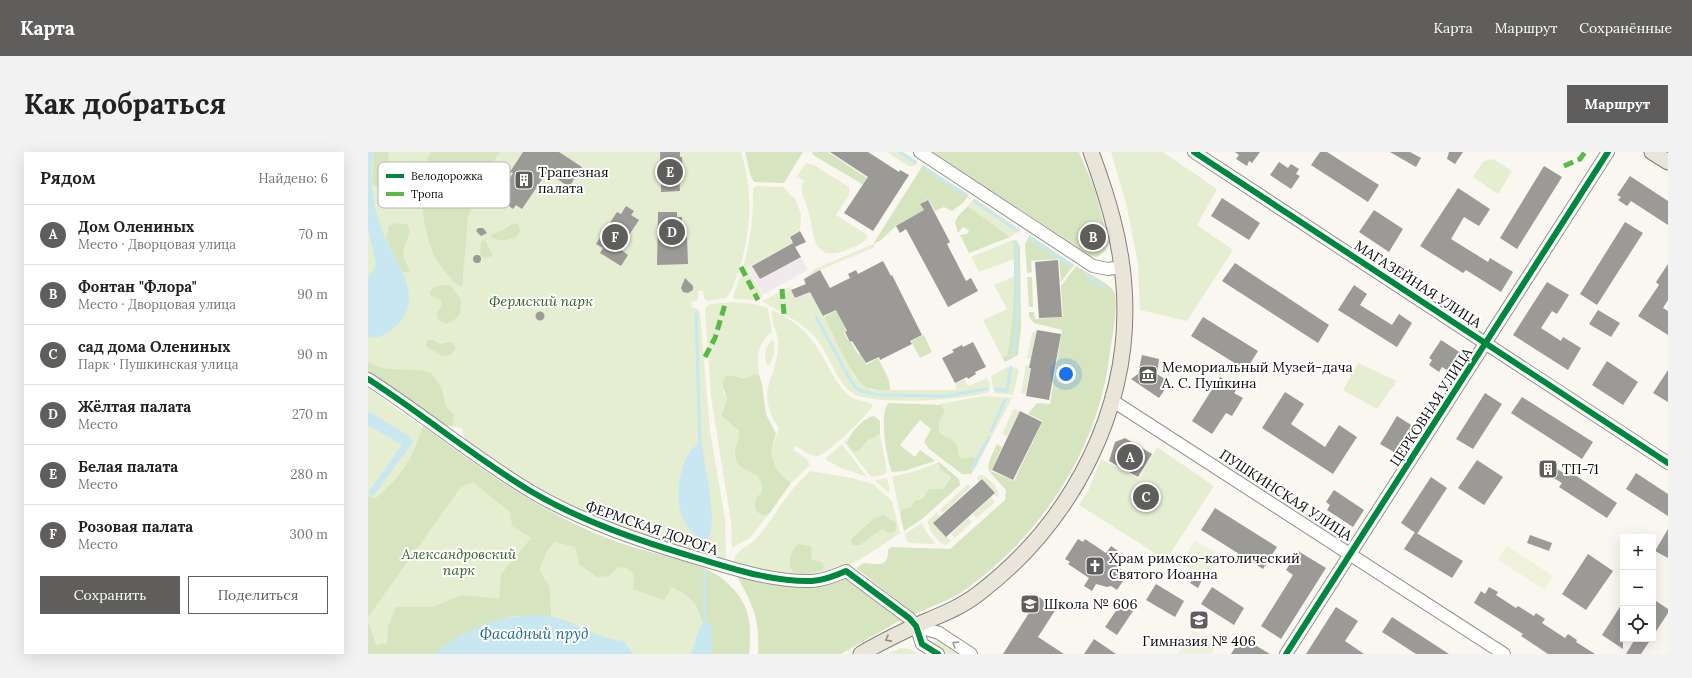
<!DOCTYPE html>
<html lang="ru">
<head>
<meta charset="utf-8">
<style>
  body { margin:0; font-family:Lora,serif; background:#f2f2f2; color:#222 }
  .controls { position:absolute; right:12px; bottom:12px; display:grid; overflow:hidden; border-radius:0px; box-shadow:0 4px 16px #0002 }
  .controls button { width:36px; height:36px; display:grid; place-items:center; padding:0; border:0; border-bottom:1px solid #e0e0e0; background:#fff; color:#222; font:20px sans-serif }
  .you { position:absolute; left:698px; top:222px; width:14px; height:14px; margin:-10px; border:3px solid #fff; border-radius:50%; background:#1a73e8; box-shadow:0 0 0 6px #1a73e833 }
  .badge { display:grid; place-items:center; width:26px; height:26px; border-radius:50%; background:#5f5e5c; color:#fff; font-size:13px; font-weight:700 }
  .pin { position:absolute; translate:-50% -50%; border:2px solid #fff; box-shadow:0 1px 4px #0006 }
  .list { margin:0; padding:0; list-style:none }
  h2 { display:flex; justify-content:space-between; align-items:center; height:52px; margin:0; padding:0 16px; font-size:17px }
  h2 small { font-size:13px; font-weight:400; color:#767676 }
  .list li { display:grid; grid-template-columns:26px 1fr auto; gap:12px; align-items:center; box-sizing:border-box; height:60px; padding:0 16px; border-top:1px solid #e0e0e0 }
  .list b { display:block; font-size:15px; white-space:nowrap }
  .list p { margin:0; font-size:13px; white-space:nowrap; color:#767676 }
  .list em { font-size:13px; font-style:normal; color:#767676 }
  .actions { display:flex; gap:8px; padding:12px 16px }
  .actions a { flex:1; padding:9px 0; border:1px solid #5f5e5c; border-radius:0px; text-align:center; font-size:14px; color:#5f5e5c }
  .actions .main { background:#5f5e5c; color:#fff }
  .icon { flex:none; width:22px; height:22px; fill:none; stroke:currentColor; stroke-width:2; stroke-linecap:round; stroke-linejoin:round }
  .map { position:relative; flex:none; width:1300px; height:502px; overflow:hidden; border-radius:0px }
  header { display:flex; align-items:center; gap:24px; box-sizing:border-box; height:56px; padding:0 20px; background:#5f5e5c; color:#fff }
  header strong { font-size:19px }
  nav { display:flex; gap:22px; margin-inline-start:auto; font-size:14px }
  .intro { display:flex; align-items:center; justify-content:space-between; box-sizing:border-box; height:96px; padding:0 24px }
  h1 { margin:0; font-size:28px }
  .button { padding:10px 18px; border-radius:0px; background:#5f5e5c; color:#fff; font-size:14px; font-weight:700 }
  main { display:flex; gap:24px; padding:0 24px }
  aside { flex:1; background:#fff; border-radius:0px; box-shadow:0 4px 16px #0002 }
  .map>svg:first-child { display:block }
</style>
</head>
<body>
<header>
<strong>Карта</strong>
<nav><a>Карта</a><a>Маршрут</a><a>Сохранённые</a></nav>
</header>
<div class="intro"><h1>Как добраться</h1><a class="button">Маршрут</a></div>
<main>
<aside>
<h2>Рядом<small>Найдено: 6</small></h2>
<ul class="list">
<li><span class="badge">A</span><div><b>Дом Олениных</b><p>Место · Дворцовая улица</p></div><em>70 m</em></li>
<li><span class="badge">B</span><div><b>Фонтан &quot;Флора&quot;</b><p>Место · Дворцовая улица</p></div><em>90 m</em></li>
<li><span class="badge">C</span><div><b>сад дома Олениных</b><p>Парк · Пушкинская улица</p></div><em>90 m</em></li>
<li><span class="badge">D</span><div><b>Жёлтая палата</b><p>Место</p></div><em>270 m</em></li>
<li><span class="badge">E</span><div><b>Белая палата</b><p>Место</p></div><em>280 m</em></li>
<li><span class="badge">F</span><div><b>Розовая палата</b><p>Место</p></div><em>300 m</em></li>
</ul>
<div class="actions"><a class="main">Сохранить</a><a>Поделиться</a></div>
</aside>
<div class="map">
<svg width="1300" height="502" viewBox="0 0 1300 502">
  <rect width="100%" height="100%" fill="#faf7f0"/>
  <path fill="#f0eaed" d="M425,91L440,118L395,143L380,116Z"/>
  <path fill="#e5eed1" d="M0,0H373C386,41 383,84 369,124C366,131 364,140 358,146L339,149L336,146L335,139H330V148L323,150L324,155L330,157L332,160L342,279L357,367L358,406L355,408C291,391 216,368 159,332C138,318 117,303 97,288L94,276L84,275L0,218Z
    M519,0H535L550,10L546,14H540Z
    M743,0H795L849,37L829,73L865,98L819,169L772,158L770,112L759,55Z
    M1122,7L1127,8L1144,19L1130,42L1105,25L1115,10Z
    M438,11L444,12L481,35V43L468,63L499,83L500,85C495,92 487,95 479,98C443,112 447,82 440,58C438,48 430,39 436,29L430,25L427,27Z
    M388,34L416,35L423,44L427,46L433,62L432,78L421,85L424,91L379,116L395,145L387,148L366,147L365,144C379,110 386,75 385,37Z
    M606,46L653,78L642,85L600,54Z
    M645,88L646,107L611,120L603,105Z
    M505,92L507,95L452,118L436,127L487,225L503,238H589L587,231L596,227L600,234L619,226L622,232L621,240C598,248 501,255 483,240C468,228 462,205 450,189C435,169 414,162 394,149L422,135L427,147L439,142L435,128L436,127L447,117Z
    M647,124L645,174L639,203L634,205L615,168L639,157L626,133Z
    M365,150L386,152L400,156L404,180C389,191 389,206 391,223C383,221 378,228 369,224L355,238L359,248L353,263L371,279C371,287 365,296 367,304C372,323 399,317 393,339C393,343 389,346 387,350L397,364L401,362L382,386L364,396L363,370L343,245L337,159V156L342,152Z
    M404,158C422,165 440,180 450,197C460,212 467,231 480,243C488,249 497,248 505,253C502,261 458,304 449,304C441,304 434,297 427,294L425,298L438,306L442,313L423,331C402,317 401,299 411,277C385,236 410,229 410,191C410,180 402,169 404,158Z
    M669,178L664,204L662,207H659L664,181Z
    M404,188L406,190C407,197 406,209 400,214C395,206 397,195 404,188Z
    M990,211L1029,229L1009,257L975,238Z
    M658,213H661L662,217L658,242L653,241Z
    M640,215L649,216L651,219L645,243L626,241L623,224Z
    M0,236C71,286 140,340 218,377C244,390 271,397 298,405C318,410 341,415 357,429C382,451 384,470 381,502H0Z
    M616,244L644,246L610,311V309L594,307L591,304C591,285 580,290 571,279L570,275L573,253L571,252Z
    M648,257L652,259L639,285L634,282L645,258Z
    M512,282L519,319L515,323L503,325L476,290L481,285L479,289L492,298L499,289Z
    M474,292L499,325L473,316L458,308V306Z
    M789,295L846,334L798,408L711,353L721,337L733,307L771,327Z
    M569,311L570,315L582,324L575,337H561L554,347L545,351L542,355L537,356L532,362L524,325L551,318Z
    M443,319L484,326L505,332L524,349L532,381C515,392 490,411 471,418C437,430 402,420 368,412L366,410C366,398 382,394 389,386C408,364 419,338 443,319Z
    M612,323C620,324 634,338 630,346L614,326L611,329L608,326Z
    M519,326L522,338L520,340L507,329L508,328Z
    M600,332L603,335L575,361L572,358Z
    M623,345L627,350L609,366L605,362Z
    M569,360L572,364L565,371L583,389L577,393C570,391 559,376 560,369Z
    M600,366L604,370L587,386L583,382Z
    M554,371L556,376L567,392L542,391L539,389L537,382Z
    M570,486L594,502H577L565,494Z
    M532,496L542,497L550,502H519Z"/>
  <path fill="#d6e5c0" d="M6,0H20L21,7L13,34H7L4,32Z
    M63,0H132L116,25L100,65L94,134C88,134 84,127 80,123C75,117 70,111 67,105C55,81 46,23 63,0Z
    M377,0H435L416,31L386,30L383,25Z
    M444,0H460L511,34L504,38L445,3Z
    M565,0H711L726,35L741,91L737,99L729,105L723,104Z
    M555,13L601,43L595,51L584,59L576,55L567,59L560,47L552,52L556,58L528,74L512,89L505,92Z
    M600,54L642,85L601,101L592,83L599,82L601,78L595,75L590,81L587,70L590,64Z
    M28,71L39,72L42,79L35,100L36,107L42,119L40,120H35L18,87L21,74Z
    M146,71L150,72C159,87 132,92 123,85L124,82L134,79Z
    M662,83L706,113L693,130L691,107L663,109L664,120L659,121L657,92Z
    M117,88L125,104L116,106L112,103L113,89Z
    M645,88L649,89L652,95L653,175L650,203L637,210L634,205L639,203C647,164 647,128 645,88Z
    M708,114C717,120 742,131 746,140C751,150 744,188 742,200C731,295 677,378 601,435C585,447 565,454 547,462L488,416L496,411C508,412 521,416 520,398L523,395L582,397L637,348L638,338C618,315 615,321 629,292L634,295L623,319L646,329L675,269L660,262L669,251L682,252L694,178L666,171L661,165V160H666L667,167L695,165L693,134Z
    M659,125H664L665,155H661Z
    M74,133L83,134L93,148L92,162C86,169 76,177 69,165V161L74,153L73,148L62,143V140L66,135Z
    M469,158L478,179L476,181L482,191L483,190L490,202H493L498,213L510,206L521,228L522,238C514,238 505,239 498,235C485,228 464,180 456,165Z
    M556,183L564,200L552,206L543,189Z
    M60,188H65L72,192L83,190L86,192L88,196L83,203L75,204L59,195L58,193Z
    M0,210C21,223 41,213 63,221L74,237L78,255L86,263L85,273L82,274L74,273L0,221Z
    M388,222L391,223L394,232L398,262L408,282C400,302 405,319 423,331L401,362L397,364L389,360C385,353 387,346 393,341C398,314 372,326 367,304C366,296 371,287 371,279L353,263L359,248C358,238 350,232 359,223L376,226Z
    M521,251L573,253L577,259L571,270V279C581,291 590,283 591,304L594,307L603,305L608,307L610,311L603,322H594L561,297L556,290L563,277L552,268L532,293L547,305L552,298L567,309L536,319L524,320C519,309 510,259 521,251Z
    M506,264L512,269V282L499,289L492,298L486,300L479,292C480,283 496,265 506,264Z
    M55,274C107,313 161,352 221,379C244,389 268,396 293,403C314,409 340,414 357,429C382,451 384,470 381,502H344V473L337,469L335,471C327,448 325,446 304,435L296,448L265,437L266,422L257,415L249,416L241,424L229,425L211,412L207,395L187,390L179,399L171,418L182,435L183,464H145L125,470L94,482L67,502H0V469L8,493L19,491L20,474L28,455H65L94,443L131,447L133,422L163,386L144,374L142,360L105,330L93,335L0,465V344L8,346C36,321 43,309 55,274Z
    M571,310L591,327L592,333L554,367L536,379L532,362L535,357L542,355L547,349L554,347L561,337H575L582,326V324L572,317L569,311Z
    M516,363L528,371V376L526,380L521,381L514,377L492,393H484L483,388L484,386L507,366Z
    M431,392L442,394L444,397L443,407L455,411L456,416L454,419L435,422L425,420C419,410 422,398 431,392Z
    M369,424L475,426L533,468L473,502H390C392,466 385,454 369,424Z"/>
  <path fill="#eef2db" d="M827,388L853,404L838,427L812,411Z
    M1139,394L1185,424L1177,438L1130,408Z
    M825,478L849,493L843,502H810Z"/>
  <path fill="#c8e7f1" d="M0,0H6C0,25 5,51 13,75C22,105 62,145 27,175C19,182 11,187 0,185V125L7,116L8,111L0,77Z
    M0,259L42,285L45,290L5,344L1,342V339L34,293L0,273Z
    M332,292L334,293C336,310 353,381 337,390C323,385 313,367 311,353C308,338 314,297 332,292Z
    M166,463C204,463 222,486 256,489L265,502H67C76,495 85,487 95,482C116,470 142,464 166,463Z
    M337,469L344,473V502H323L331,477Z"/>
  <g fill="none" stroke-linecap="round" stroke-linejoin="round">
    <path stroke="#c8e7f1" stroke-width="3" d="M532,0L547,10
      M558,17L598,43
      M606,49L650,79
      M662,86L704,114
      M718,123L737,136
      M328,162L332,292
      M448,165L483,229L488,236L493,239L510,243L577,244L618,237
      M645,204C651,166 649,129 648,90
      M628,237L639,239L643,215
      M623,279L637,248
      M604,317L621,285
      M337,420V469"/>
  </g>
  <path fill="#9c9a96" d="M155,0H191L214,15L201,35L179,20L154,57L148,53L145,57L130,46L141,30L140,29L145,21L142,20Z
    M292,0H312V5H314L315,19L311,20L312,39L293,40Z
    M462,0H500L531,20L532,18L541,23L505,79L476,61L500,25Z
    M867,0H892L884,11L881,9L879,14L868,7L871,3Z
    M952,0H959L1011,33L1000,50L943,13Z
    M1022,0H1042L1053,6L1048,15Z
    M1081,0H1095L1087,12L1079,7Z
    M911,10L920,16L923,12L931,17L928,22L932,24L923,37L902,23Z
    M1176,14L1194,25L1149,97L1132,86Z
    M1262,24L1300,49V73L1263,49L1259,54L1250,48L1253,45L1249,43Z
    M1090,36L1122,57L1111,74L1096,65L1083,87L1120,110L1122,106L1145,120L1133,140L1098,118L1095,121L1052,94Z
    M854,46L892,71L881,88L843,64Z
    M560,48L582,90L579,92L598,129L603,126L610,139L580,155L538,77L532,81L528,74L556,58L552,52Z
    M258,54L266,59L263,63L271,68L252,97L260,103L253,114L232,101L235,96L228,92L249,60L253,62Z
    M1006,58L1035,77L1021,100L991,80Z
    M290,60H309V65H314V85H319L320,112L289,113Z
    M1257,70L1275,81L1229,153L1212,142Z
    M110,76H115L119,81L113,84L108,79Z
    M432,79L438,90L427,95L433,105L392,127L384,114L425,91L422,85Z
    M105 107a4 4 0 1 1 8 0a4 4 0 1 1-8 0Z
    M690,108L694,165L671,166L667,110Z
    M515,109L523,124L524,123L554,183L542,189L544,192L512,208L511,205L498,211L484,189L482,190L477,180L479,179L468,158L455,164L442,140L427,146L423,138L438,132L436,127L452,118L462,136L482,126L480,122L488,118L490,122Z
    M867,111L961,173L950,191L854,129Z
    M1300,112V148L1295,156L1300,159V183L1270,164L1291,133L1288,130Z
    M317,126L325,134V138L320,141L315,140L313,136Z
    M1179,130L1201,143L1189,162L1184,159L1173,176L1193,189L1195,185L1213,196L1200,218L1145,183Z
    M986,133L999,142L992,153L1024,173L1031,162L1044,171L1029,195L970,158Z
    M1230,158L1252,171L1243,185L1221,172Z
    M167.5 164a4.5 4.5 0 1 1 9 0a4.5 4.5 0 1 1-9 0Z
    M835,165L890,199L878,218L823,184Z
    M669,178L693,182L681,248L658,244L663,216H661Z
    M1073,188L1096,203L1084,221L1074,215L1071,220L1061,213L1064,208L1061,206Z
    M605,190L618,215L607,220L608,222L600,227L599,225L587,231L574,206L586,200L584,198L594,193L595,195Z
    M774,203L791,207L789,222L802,230L791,246L763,227L770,222Z
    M1239,209L1270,230L1255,253L1224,233Z
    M1300,218V250L1285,241Z
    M852,225L870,236L866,241L875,246L864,264L858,261L844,282L824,269Z
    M917,240L936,252L923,272L957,295L971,273L989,285L965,322L894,276Z
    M1117,241L1134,252L1105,297L1088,287Z
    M1154,245L1225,290L1214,307L1143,261Z
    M652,259L674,270L645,328L624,318Z
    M1029,264L1048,276L1031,303L1012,292Z
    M757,286L784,302L770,325L741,309L747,290Z
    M1109,308L1135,325L1116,353L1090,336Z
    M1179,311L1199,323L1201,319L1249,351L1239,366L1191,335L1194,331L1174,319Z
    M1268,321L1300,342V364L1258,337Z
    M1063,325L1079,336L1049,382L1033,371Z
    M614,327L627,341L578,385L565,371Z
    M966,338L996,358L985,375L959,358L962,353L958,350Z
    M847,356L909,395L895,417L833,378Z
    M1300,377V406L1287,399Z
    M1047,380L1095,409L1084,426L1036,397Z
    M1162,383L1184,391L1181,399L1159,391Z
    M710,387L715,390L717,387L738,401L743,394L750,399L745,406L751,410L753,419L759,423L749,438L743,434L739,435L728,432L724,439L716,434L721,426L700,412L702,410L697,407Z
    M930,399L958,416L913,487L893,474L925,423L918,418Z
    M1220,402L1245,419L1218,458L1194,442Z
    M827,424L834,428L830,436L822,431Z
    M788,432L816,449L807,465L778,448Z
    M844,435L876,456L866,473L833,452Z
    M1121,435L1130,440L1128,443L1148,456L1150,454L1166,464L1168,461L1177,467L1174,471L1197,486L1200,482L1209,488L1208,490L1227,502H1180L1153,484L1155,482L1106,451L1113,439L1117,442Z
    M671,445L688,457L670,485L696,502H635Z
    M1285,447L1300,457V461L1285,484Z
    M762,449L769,453L749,483L737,475L752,453L757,457Z
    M1255,450V497L1234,483Z
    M968,455L990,469L977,489L996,502H938Z
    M1024,465L1081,502H1048L1014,480Z
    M874,484L882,490L902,502H863Z
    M726,487L748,502H716Z
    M1267,487H1283L1273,502H1258Z"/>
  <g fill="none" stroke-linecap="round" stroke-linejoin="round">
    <g stroke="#93928f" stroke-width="14">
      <path id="minor" d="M552,0L725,114L740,117L753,115
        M826,0L1300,311
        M0,227C56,263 107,306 164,340C215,370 272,389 329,406C366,417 405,430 444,429C456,428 467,424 478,419L541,466L548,474L554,492L570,502
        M745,249L1136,502
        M548,474L571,481L603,502
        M918,502L1240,0"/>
    </g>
    <g stroke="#807f7c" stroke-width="17">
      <path id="major" d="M1284,0L1300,10
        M493,502C511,491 530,482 549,473C570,464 592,456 610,442C705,370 765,254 756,134C753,88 739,43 723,0"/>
    </g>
    <use href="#minor" stroke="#fefefd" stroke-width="12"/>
    <use href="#major" stroke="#eae5d9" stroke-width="15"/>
    <path stroke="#58b947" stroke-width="5" stroke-dasharray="10 5" stroke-linecap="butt" d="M1196,14L1212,7L1217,0
      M373,115L390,148
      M414,137L416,162
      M337,205L347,186L358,149"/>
    <g stroke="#fff" stroke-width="8">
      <path id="cycleway" d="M826,0L1300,311
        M0,227C56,263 107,306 164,340C215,370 272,389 329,406C366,417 405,430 444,429C456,428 467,424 478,419L541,466L548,474L554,492L570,502
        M918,502L1240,0"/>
    </g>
    <use href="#cycleway" stroke="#00873e" stroke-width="6"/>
  </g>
  <defs><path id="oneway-chevron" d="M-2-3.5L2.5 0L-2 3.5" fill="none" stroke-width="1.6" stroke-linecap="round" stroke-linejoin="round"/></defs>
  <use stroke="#918e87" href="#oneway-chevron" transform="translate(520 487) rotate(152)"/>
  <use stroke="#9d9d9d" href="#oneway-chevron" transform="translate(587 492) rotate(-147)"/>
  <defs>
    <g id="building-square" transform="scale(1)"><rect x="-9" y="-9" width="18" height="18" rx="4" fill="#5f5e5c" stroke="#fff"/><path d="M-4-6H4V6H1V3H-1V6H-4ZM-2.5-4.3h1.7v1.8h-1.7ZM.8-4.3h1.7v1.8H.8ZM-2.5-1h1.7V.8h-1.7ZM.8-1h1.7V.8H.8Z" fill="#fff"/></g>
    <g id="museum-square" transform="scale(1)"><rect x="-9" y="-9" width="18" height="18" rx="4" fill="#5f5e5c" stroke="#fff"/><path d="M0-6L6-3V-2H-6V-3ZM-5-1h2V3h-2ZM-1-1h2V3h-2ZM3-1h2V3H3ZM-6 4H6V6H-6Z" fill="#fff"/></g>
    <g id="church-square" transform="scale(1)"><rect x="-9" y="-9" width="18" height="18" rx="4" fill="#5f5e5c" stroke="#fff"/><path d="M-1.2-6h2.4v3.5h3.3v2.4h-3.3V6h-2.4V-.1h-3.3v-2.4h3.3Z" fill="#fff"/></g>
    <g id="school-square" transform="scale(1)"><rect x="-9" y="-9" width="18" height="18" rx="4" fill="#5f5e5c" stroke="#fff"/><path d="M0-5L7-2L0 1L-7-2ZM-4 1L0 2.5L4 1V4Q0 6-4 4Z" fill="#fff"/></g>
  </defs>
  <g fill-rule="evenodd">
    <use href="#building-square" x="156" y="28"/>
    <use href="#museum-square" x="780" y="223"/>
    <use href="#building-square" x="1180" y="317"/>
    <use href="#church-square" x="727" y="414"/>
    <use href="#school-square" x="662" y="452"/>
    <use href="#school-square" x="831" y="468"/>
  </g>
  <g text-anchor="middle" stroke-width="4" stroke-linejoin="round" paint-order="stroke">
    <g font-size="14" fill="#0c0c0c" stroke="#fff" text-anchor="start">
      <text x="170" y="25">Трапезная<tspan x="170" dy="16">палата</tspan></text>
      <text x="794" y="220">Мемориальный Музей-дача<tspan x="794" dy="16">А. С. Пушкина</tspan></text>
      <text x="1194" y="322">ТП-71</text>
      <text x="741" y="411">Храм римско-католический<tspan x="741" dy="16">Святого Иоанна</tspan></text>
      <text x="676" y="457">Школа № 606</text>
      <text x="831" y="494" text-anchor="middle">Гимназия № 406</text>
    </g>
    <g font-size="14" fill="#0c0c0c" stroke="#fff">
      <text transform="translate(1050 132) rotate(33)" y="5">МАГАЗЕЙНАЯ УЛИЦА</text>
      <text transform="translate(1063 255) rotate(-57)" y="5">ЦЕРКОВНАЯ УЛИЦА</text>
      <text transform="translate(918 343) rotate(33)" y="5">ПУШКИНСКАЯ УЛИЦА</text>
      <text transform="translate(284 376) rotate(19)" y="5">ФЕРМСКАЯ ДОРОГА</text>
    </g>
    <g font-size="14" font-style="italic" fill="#325f20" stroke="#fff">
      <text x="173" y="154">Фермский парк</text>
      <text x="91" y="407">Александровский<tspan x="91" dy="16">парк</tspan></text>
    </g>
    <g font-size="15" font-style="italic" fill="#1d6a95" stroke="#fff">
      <text x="166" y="487">Фасадный пруд</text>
    </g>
  </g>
  <rect x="10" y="10" width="132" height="46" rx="6" fill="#fff" stroke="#b6b6b6" stroke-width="1"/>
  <rect x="18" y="22" width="18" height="4" fill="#00873e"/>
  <rect x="18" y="40" width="18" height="4" fill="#58b947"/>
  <g font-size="11" fill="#0c0c0c">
    <text x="43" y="28">Велодорожка</text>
    <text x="43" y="46">Тропа</text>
  </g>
</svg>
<div class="controls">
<button>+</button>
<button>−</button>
<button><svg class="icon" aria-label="locate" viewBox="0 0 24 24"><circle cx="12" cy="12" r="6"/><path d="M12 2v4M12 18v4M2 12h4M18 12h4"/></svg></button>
</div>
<div class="you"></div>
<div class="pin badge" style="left:762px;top:305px">A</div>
<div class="pin badge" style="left:725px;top:85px">B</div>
<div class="pin badge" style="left:778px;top:345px">C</div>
<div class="pin badge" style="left:304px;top:80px">D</div>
<div class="pin badge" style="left:302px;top:20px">E</div>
<div class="pin badge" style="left:247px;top:85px">F</div>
</div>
</main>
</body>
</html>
